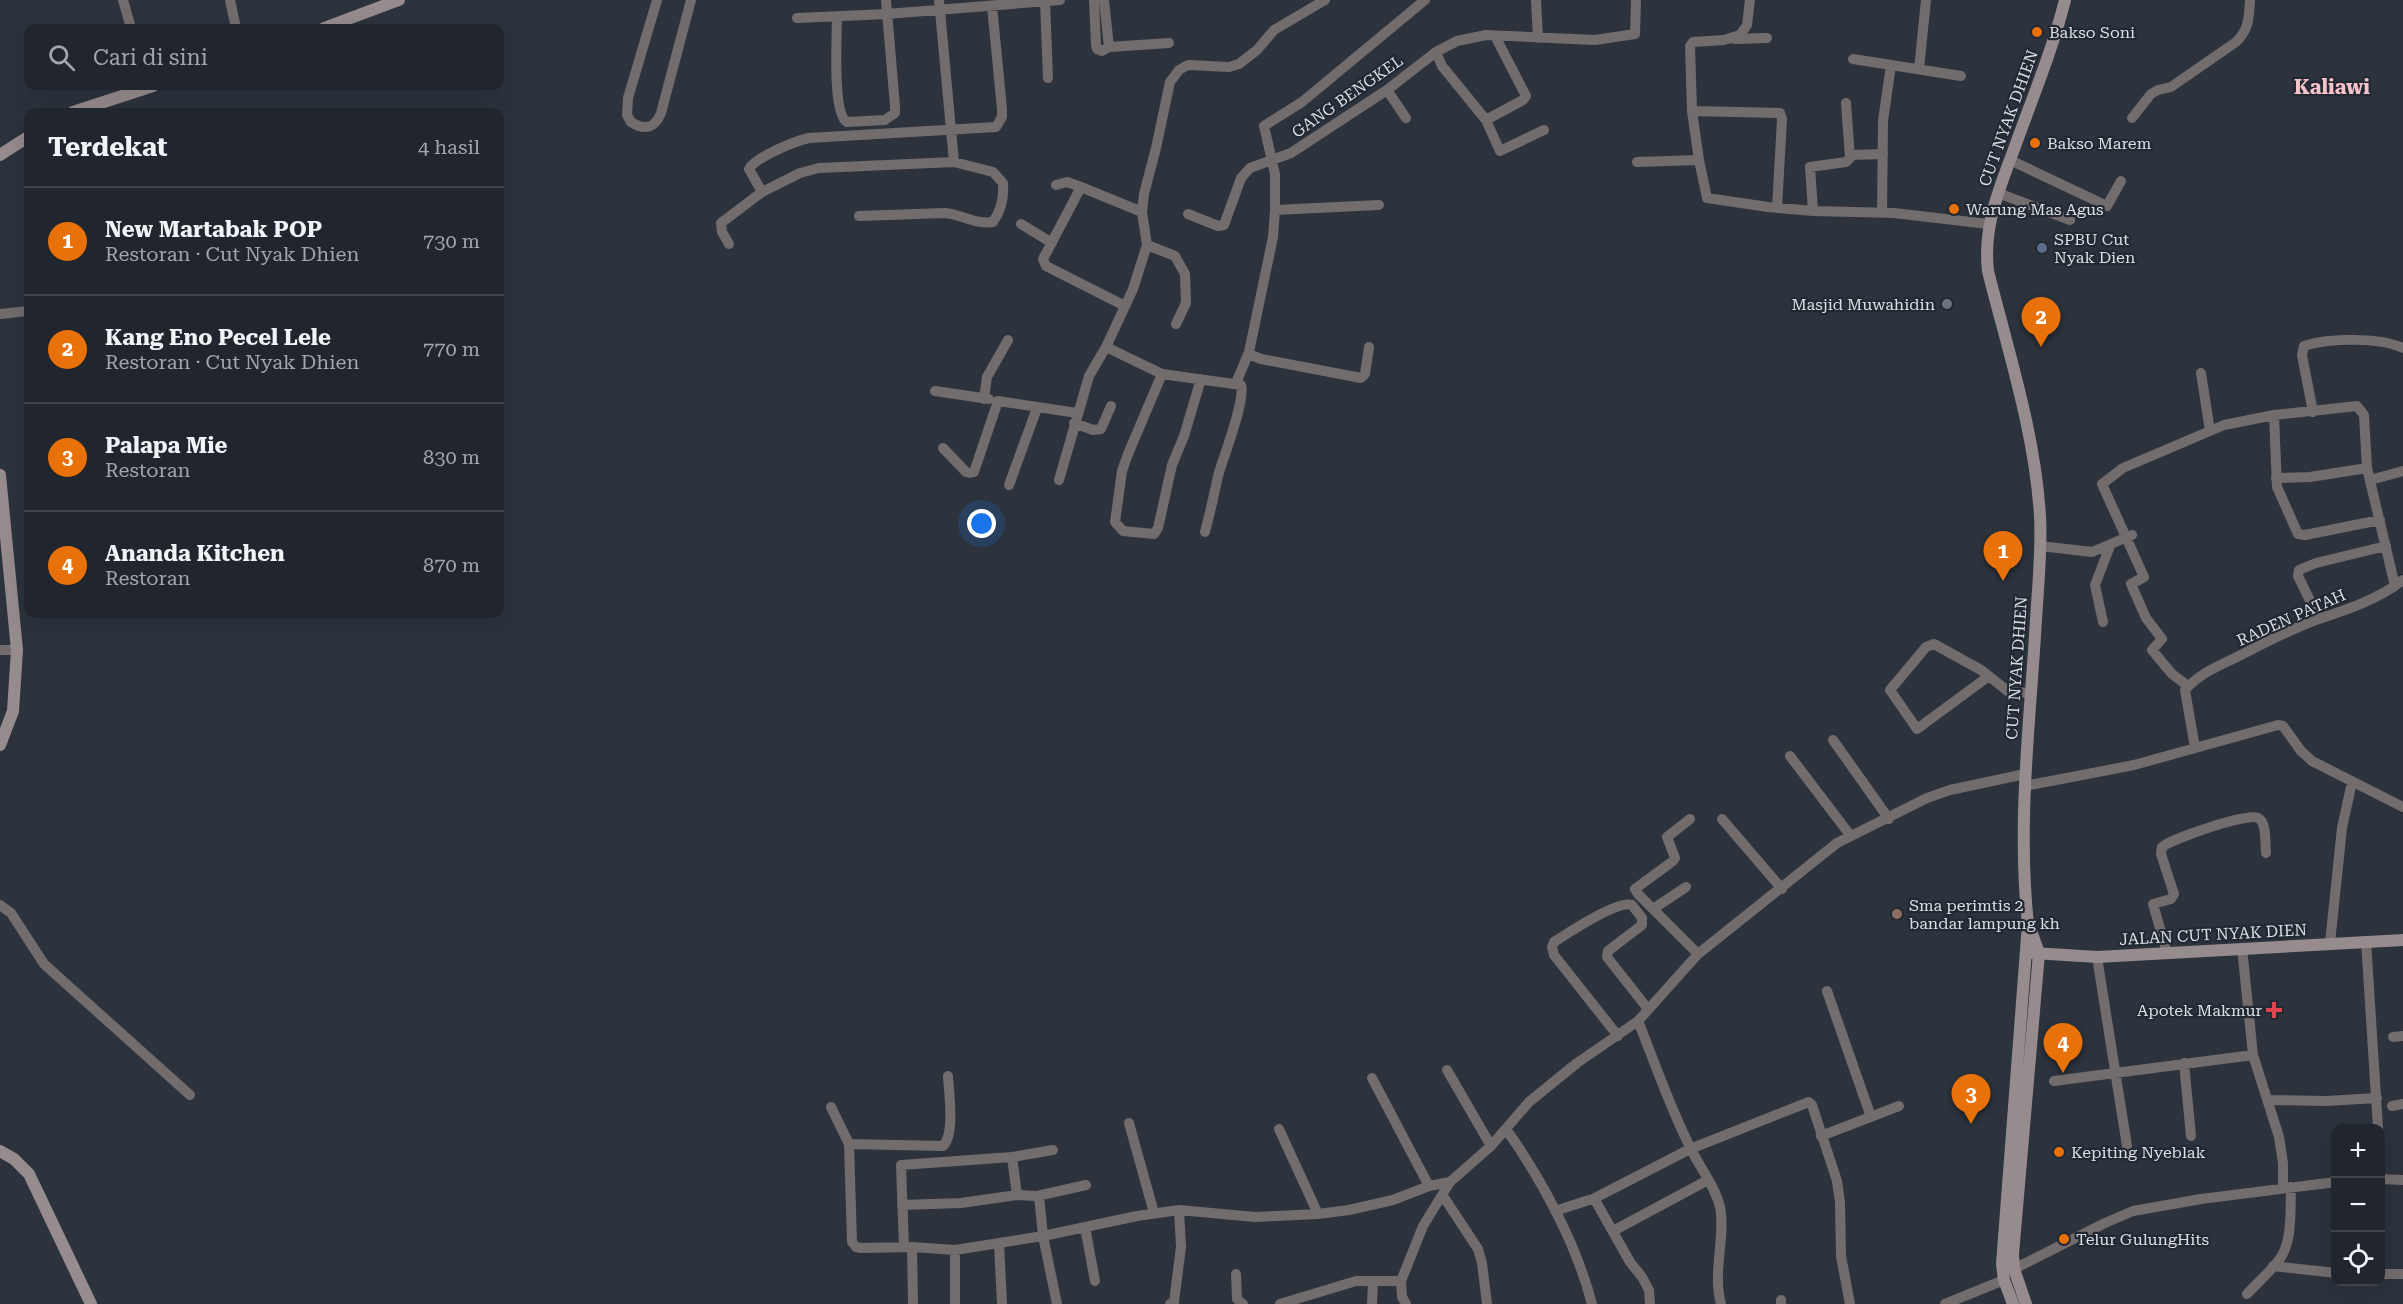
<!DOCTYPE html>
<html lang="id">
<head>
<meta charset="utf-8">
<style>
  body { margin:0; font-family:"Roboto Serif",serif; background:#292e36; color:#f1f3f6 }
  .controls { position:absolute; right:18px; bottom:18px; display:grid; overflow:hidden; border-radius:12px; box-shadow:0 6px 24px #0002 }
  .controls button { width:54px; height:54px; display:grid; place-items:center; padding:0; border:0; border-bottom:2px solid #3e434a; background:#21262e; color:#f1f3f6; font:30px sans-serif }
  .you { position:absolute; left:982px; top:524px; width:21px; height:21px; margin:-15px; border:4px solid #fff; border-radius:50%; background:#1a73e8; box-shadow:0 0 0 9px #1a73e833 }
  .badge { display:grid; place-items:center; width:39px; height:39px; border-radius:50%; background:#d93025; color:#fff; font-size:20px; font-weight:700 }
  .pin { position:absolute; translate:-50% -50px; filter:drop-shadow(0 2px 3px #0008) }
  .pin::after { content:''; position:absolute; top:32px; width:21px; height:18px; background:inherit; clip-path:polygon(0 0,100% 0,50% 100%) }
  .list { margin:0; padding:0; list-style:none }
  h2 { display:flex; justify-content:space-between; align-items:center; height:78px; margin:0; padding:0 24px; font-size:26px }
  h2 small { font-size:20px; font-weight:400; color:#a2a5aa }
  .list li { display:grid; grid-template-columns:39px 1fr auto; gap:18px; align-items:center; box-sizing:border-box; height:108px; padding:0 24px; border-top:2px solid #3e434a }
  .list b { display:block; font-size:22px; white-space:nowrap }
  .list p { margin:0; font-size:20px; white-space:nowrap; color:#a2a5aa }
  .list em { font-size:20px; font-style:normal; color:#a2a5aa }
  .icon { flex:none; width:33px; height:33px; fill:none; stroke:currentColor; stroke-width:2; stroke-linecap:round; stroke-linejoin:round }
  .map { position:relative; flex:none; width:2403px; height:1304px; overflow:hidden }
  .search { position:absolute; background:#21262e; box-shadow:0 6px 24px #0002; left:24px; top:24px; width:480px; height:66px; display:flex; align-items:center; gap:15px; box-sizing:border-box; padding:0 21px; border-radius:12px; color:#a2a5aa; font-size:22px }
  .panel { position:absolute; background:#21262e; box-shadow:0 6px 24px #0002; left:24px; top:108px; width:480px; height:510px; border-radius:12px }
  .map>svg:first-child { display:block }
</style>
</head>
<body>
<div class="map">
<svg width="2403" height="1304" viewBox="0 0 2403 1304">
  <rect width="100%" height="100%" fill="#2c333d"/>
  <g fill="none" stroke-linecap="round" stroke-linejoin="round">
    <path stroke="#736c6d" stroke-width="10" d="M123,0L131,28
      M230,0L236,28
      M657,0L628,98L627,115L631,122C645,131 655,128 661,113L691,0
      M939,0L954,162
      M1094,0L1096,45L1097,49L1102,51L1109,47L1104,0
      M1536,0L1538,38
      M1750,0L1747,25L1740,35L1724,40L1693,42L1690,46L1692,111L1699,160L1707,198L1768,207L1813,211L1894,213L1988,224
      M1045,1L1048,78
      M837,17C837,36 832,114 847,122L885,120L895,113V106L886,0
      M797,18L887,14L1060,0
      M1735,39L1767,38
      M1109,47L1169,43
      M1436,52L1442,66L1486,120L1523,100L1526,96L1495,36
      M1853,59L1961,76
      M1919,69L1926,0
      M1387,90L1406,118
      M1692,111L1780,113L1782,119L1777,208
      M2132,118L2151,94L2158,90L2171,87L2236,42C2249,29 2249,18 2250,0
      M1486,120L1500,151L1544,130
      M1850,155L1883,154
      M2010,160L2107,206L2121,181
      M1637,162L1699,160
      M1056,185L1067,182L1081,187
      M1998,193L2070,220
      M1275,210L1379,205
      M1813,211L1810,167L1846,162L1850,158L1846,103
      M1882,213L1883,121L1891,65
      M1188,214L1218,226L1224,225L1241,178L1250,168L1291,153L1387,90L1436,52L1457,41L1486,35L1595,40L1635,34L1636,0
      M859,216L945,213C961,214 976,225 993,222C1001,211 1004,197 1003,183L993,172L954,162L819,168L800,173L762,192L749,169C756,157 795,141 809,138L996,127L1002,117V109L992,6
      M1021,224L1052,243
      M729,244L722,232L721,223L762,192
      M1147,245L1175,256L1185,274L1186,303L1176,324
      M1125,306L1046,266L1043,259L1081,187L1142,212
      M0,314L28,311
      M1106,347L1162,374L1241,385C1246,400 1223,458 1218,476C1214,495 1210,513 1205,532
      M1369,347L1365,374L1361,378L1261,359L1251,355L1249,352L1273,237L1275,210V174L1264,126L1302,102L1425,0
      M2201,373L2210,431
      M1162,374L1128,454L1122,471L1115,522L1123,531L1154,534L1158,528L1172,465L1184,436L1201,379
      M1236,383L1249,352
      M935,391L989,399
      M984,399L987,377L1008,340
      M2313,412L2302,355L2304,346C2330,338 2379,337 2403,348
      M2274,415L2277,487L2298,534L2305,535L2380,520
      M1074,423L1093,430L1101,429L1111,406
      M943,448L966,472L970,473L974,472L998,401L1077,413
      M2276,478L2310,477L2367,468
      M1059,480L1089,376L1106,347L1133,289L1147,245L1142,212L1144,194L1156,148L1170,82L1179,70L1188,65L1229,67L1239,64L1257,50L1274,30L1325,0
      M2370,480L2403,471
      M1009,485L1037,408
      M2040,546L2092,552L2132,535
      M2319,619L2298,576L2299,570L2316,563L2386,546
      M2103,622L2095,585L2110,546
      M0,650H17
      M1989,676L1917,729L1890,690L1926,647L1934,644L1981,670L2009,692L2031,693
      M2188,686L2172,674L2152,650L2162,639L2146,618L2131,584L2144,577L2102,484L2123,468L2224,425L2274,415L2357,406L2364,415L2367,468L2395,586
      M1833,740L1889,819
      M2195,748L2185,690C2199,674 2216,667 2235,658C2263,644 2290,629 2319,619C2348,609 2379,599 2403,580
      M1790,756L1850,835
      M2025,786L2134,765L2278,725L2283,726L2301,751L2312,761L2403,807
      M1690,819L1667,837L1675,858L1673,861L1635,889L1638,894L1698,954
      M1722,819L1782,889
      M0,905L11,913L44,964L190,1095
      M1653,909L1686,887
      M2366,941L2378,1128
      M2330,943L2342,828L2352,782
      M2242,948L2253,1055L2279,1137L2283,1163V1188
      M2167,953L2153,904L2171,899L2174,894L2161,854L2162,847C2171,839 2249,812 2258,818C2267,822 2265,844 2266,853
      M2097,957L2127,1146
      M1827,991L1871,1117
      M1638,1021C1655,1063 1670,1108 1691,1149C1700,1168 1715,1186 1720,1207C1726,1237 1712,1271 1721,1304
      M1618,1036L1554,955L1552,947L1554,942C1568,933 1618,900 1632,905L1642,918V925L1608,951L1607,957L1648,1009
      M2393,1037L2403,1036
      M2184,1063L2191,1136
      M1447,1070L1491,1146
      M1372,1078L1429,1186
      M2054,1081L2253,1055
      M2269,1100L2326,1101L2377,1098
      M2392,1106L2403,1104
      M831,1107L849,1144L852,1242L856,1247L861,1248L912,1247L955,1250L1043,1236L1137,1216L1179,1210L1255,1217L1318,1214L1349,1210L1393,1200L1429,1186L1450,1182L1491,1146L1529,1102L1577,1063L1638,1021L1698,954L1837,843L1927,798L1950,790L2025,774
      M1129,1123L1154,1213
      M1279,1129L1318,1214
      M1506,1129C1542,1180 1576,1243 1592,1304
      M1821,1136L1899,1106
      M849,1144L943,1146C955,1135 949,1093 948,1076
      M1012,1157L1053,1150
      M2380,1179L2403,1180
      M1039,1196L1043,1236L1057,1304
      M1443,1196L1478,1249L1482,1263L1487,1304
      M1593,1199L1690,1149L1809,1102L1812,1105L1837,1181L1840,1202L1841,1256L1850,1304
      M902,1205L961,1203L1017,1195L1037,1196L1086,1185
      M1555,1211L1589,1200H1595L1630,1262L1642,1277L1649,1290L1650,1304
      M1085,1227L1095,1281
      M1613,1231L1708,1180
      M999,1243L1002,1304
      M904,1247L901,1165L1012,1157L1017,1195
      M912,1247L913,1304
      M955,1250V1304
      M2273,1266L2336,1273
      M2014,1269L2105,1223L2133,1211L2201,1199L2336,1182
      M1236,1274L1237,1299L1243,1304
      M2380,1274H2403
      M2247,1294C2257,1283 2270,1272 2279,1260C2293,1242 2290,1209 2291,1187
      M1781,1300V1304
      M1170,1304L1174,1302L1181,1247L1179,1210
      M1280,1304L1356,1281H1401
      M1372,1304L1373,1281
      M1406,1304L1402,1297L1401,1281L1423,1226L1450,1182
      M1945,1304L2004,1280"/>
    <path stroke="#978c8d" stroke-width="12" d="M324,28L399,0
      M73,112L153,86
      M0,155L28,137
      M0,475L17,650L13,711L0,745
      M2033,953L2097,957L2403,940
      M0,1151L14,1159L29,1174L91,1304
      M2013,1304L2004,1280L2002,1264L2028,924C2017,823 2030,722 2036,620C2038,585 2042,550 2040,516C2035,433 2008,351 1988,271C1983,228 1998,192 2013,152C2031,101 2052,52 2065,0
      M2026,1304L2014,1269L2013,1254L2039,953L2030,928"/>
  </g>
  <g fill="#e8710a" stroke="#232933" stroke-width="2">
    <circle cx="2037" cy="32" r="6"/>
    <circle cx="2035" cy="143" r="6"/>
    <circle cx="1954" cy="209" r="6"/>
    <circle cx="2059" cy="1152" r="6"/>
    <circle cx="2064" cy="1239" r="6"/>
  </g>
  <circle fill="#5c6f8a" stroke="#232933" stroke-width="2" cx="2042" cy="248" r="6"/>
  <circle fill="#6b7280" stroke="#232933" stroke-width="2" cx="1947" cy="304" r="6"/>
  <circle fill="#8d6e63" stroke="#232933" stroke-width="2" cx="1897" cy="914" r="6"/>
  <path fill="#e0444e" stroke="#232933" stroke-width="2" d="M2271 1001h6v6h6v6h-6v6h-6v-6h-6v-6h6z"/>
  <g text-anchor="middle" stroke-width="4.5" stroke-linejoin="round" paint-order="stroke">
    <g font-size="16" fill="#dbdfe6" stroke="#232933" text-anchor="start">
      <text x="2049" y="38">Bakso Soni</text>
      <text x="2047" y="149">Bakso Marem</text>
      <text x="1966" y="215">Warung Mas Agus</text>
      <text x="2054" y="245">SPBU Cut<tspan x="2054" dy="18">Nyak Dien</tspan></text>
      <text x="1935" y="310" text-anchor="end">Masjid Muwahidin</text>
      <text x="1909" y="911">Sma perimtis 2<tspan x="1909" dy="18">bandar lampung kh</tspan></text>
      <text x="2262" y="1016" text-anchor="end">Apotek Makmur</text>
      <text x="2071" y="1158">Kepiting Nyeblak</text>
      <text x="2076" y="1245">Telur GulungHits</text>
    </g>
    <g font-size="16" fill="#dbdfe6" stroke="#232933">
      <text transform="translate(1347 96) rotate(-35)" y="6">GANG BENGKEL</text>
      <text transform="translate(2008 118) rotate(-70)" y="6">CUT NYAK DHIEN</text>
      <text transform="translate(2291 617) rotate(-24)" y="6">RADEN PATAH</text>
      <text transform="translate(2016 668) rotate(-86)" y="6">CUT NYAK DHIEN</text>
      <text transform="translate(2213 934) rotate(-3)" y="6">JALAN CUT NYAK DIEN</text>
    </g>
    <g font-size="20" font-weight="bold" fill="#f7c3cb" stroke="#232933">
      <text x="2332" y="94">Kaliawi</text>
    </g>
  </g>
</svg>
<div class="controls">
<button>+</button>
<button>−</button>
<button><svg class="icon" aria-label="locate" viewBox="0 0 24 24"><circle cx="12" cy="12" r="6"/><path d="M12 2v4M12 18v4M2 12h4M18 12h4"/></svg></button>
</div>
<div class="you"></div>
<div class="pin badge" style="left:2003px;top:581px;background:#e8710a">1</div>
<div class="pin badge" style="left:2041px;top:347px;background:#e8710a">2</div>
<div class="pin badge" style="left:1971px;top:1124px;background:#e8710a">3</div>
<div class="pin badge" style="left:2063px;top:1073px;background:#e8710a">4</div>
<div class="search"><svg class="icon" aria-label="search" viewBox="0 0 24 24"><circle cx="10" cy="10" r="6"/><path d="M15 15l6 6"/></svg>Cari di sini</div>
<section class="panel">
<h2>Terdekat<small>4 hasil</small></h2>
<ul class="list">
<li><span class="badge" style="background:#e8710a">1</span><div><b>New Martabak POP</b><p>Restoran · Cut Nyak Dhien</p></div><em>730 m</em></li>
<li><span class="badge" style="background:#e8710a">2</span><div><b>Kang Eno Pecel Lele</b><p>Restoran · Cut Nyak Dhien</p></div><em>770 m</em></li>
<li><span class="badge" style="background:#e8710a">3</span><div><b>Palapa Mie</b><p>Restoran</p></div><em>830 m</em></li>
<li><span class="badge" style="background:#e8710a">4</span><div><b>Ananda Kitchen</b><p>Restoran</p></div><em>870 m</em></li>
</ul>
</section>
</div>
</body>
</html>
